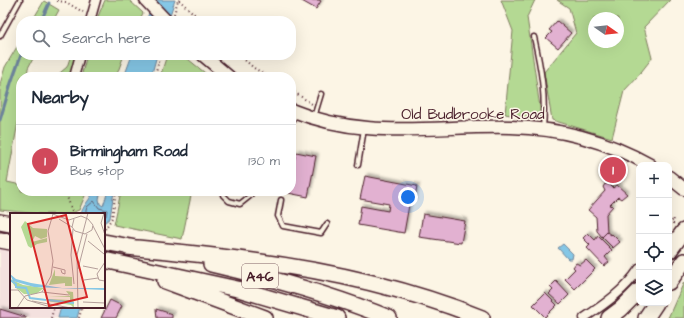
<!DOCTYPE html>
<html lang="en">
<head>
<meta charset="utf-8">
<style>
  body { margin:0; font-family:"Architects Daughter",sans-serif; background:#f2f2f3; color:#1f2937 }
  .controls { position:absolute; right:12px; bottom:12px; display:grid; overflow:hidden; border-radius:8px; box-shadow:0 4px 16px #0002 }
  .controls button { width:36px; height:36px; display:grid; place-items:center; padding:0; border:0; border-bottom:1px solid #e0e1e3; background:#fff; color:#1f2937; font:20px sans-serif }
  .compass { position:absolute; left:588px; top:12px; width:36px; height:36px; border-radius:50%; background:#fff; box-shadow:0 4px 16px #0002; rotate:104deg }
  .you { position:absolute; left:408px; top:197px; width:14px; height:14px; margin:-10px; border:3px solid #fff; border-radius:50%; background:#1a73e8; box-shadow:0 0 0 6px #1a73e833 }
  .badge { display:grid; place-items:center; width:26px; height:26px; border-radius:50%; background:#d1495b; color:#fff; font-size:13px; font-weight:700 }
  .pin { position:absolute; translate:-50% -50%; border:2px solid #fff; box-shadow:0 1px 4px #0006 }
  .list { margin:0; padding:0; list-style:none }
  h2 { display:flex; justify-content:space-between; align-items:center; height:52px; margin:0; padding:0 16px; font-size:17px }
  h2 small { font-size:13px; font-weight:400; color:#747a83 }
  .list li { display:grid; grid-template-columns:26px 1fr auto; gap:12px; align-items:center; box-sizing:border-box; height:72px; padding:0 16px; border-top:1px solid #e0e1e3 }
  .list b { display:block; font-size:15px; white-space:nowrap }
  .list p { margin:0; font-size:13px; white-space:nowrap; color:#747a83 }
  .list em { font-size:13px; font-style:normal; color:#747a83 }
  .icon { flex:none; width:22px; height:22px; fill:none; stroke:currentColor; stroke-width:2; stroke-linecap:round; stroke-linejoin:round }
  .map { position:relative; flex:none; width:684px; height:318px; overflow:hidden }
  .search { position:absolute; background:#fff; box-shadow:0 4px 16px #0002; left:16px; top:16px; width:280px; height:44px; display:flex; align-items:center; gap:10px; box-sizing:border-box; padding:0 14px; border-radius:16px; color:#747a83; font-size:15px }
  .panel { position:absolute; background:#fff; box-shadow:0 4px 16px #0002; left:16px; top:72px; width:280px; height:124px; border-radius:16px }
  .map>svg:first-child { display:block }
</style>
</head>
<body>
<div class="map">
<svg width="684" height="318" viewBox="0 0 684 318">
  <defs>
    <filter id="shadow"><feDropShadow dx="2.5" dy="-2.5" stdDeviation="1" flood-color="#0004"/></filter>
  </defs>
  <rect width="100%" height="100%" fill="#fcf5e5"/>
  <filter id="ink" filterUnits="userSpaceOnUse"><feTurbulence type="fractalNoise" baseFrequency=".025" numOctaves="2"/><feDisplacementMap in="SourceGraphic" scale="8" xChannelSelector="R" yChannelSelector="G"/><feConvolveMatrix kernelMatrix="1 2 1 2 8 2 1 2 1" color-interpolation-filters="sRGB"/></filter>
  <g filter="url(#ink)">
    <path fill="#f4e1df" d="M0,246L11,248V307H61L58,318H0Z"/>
    <path fill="#b4d993" stroke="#7f7c5f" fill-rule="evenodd" d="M105,0H129L143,13L139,21H96Z
      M501,0H535L527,17L540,108L539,120L505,114L513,31Z
      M557,0H670L644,27L652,58L638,76L624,91L612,138L552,120L544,72L576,33L569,8ZM594,18H618V42H594Z
      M44,1L59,10L53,21H32Z
      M21,40V55H35L28,68L27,77H21V106L7,182L21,185V191H41L45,196L59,191H87L79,210L69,214H41L0,210V84L5,67Z
      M71,55H78L72,77H55L67,67Z
      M87,55H124L116,77H81Z
      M167,55H183L210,77H160Z
      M121,191H192L182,239L114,225Z
      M684,282V318H668Z"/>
    <path fill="#85c7e6" stroke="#6d849b" d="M154,0H175L168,21H146Z
      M132,55H157L151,77H124Z
      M93,191H101L99,199L100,204L103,206L108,191H114L110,218L104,223V214H81C84,203 91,200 93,191Z
      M563,244L573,254L572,259H568L558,248Z
      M61,307H80L77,318H58Z"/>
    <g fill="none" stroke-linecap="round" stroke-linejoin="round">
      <path stroke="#626276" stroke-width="1" d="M85,214L87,207L94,201L99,208L107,210L106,216L104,218"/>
      <path stroke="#6d849b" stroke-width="3" d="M41,21L49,3
        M0,120L11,83L21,55"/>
    </g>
    <path fill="#e2b1d1" stroke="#4a1f2b" filter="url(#shadow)" d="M300,0H319L321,1L316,9Z
      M557,21L571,33L558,48L546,38L552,32L549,30Z
      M296,152L316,156L308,197L288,193L289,191H291V178Z
      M365,176L417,186L414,202L401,199V204L409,205L404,233L358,225L361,206L388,211L389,204L360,199Z
      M605,184H609L613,188L617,185L627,194L621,199L618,197L610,205L613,206L606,214L607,232L602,237L597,231L596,217L588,210L605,191L603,187Z
      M423,214L465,221L461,243L419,237Z
      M607,232L611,235L612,234L620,242L613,248L602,237Z
      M588,233L595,240L598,236L612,250L605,257L609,262L604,266L587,248L590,245L583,238Z
      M586,260L595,269L575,289L565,279L575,269L573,267L576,263L580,265Z
      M556,281L569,295L560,304L549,294L553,290L550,287Z
      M545,293L557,305L545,317L533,305Z
      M110,300L122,306L116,318H101Z
      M0,309L26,317V318H0Z
      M156,309L172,314V318H157Z"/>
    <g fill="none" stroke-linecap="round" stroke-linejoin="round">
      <g stroke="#4a1f2b" stroke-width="7">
        <path id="lane" d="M0,36L20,0
          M534,37C541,68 546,97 543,128
          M314,117L321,94
          M291,123L296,114
          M358,165L364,129
          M223,191V195L229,201L240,204L250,196L252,191
          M281,200L278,216L283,226L321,233L327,224"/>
      </g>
      <g stroke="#4a1f2b" stroke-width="11">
        <path id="street" d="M90,21L96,0
          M74,77L80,55
          M584,318C605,304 625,290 639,269"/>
      </g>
      <g stroke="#4a1f2b" stroke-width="15">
        <path id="secondary" d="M146,0L166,21
          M203,55L229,77
          M291,110C366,141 433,125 511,127C560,128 607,141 650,165
          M669,177L684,189"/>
      </g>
      <g stroke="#4a1f2b" stroke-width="18">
        <path id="highway" d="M0,222L11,224
          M0,240L11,242
          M104,242L136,248
          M127,247C169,251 211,255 253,261C331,271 409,289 482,318
          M669,251L684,231
          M104,260L242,290L337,318
          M211,264C271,278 332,295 389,318
          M165,281L265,318
          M669,282L684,261
          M609,318L621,309L639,291
          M646,318L656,303"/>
      </g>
      <path stroke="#4a1f2b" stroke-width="2" stroke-dasharray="1 3" stroke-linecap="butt" d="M179,0L202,21
        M57,1L66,2L83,12
        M174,14L178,0
        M196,21L198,17
        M239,55L254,68L269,77
        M154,77L161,55
        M291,90L312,104
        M65,191L72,211V214
        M669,224L674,219
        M673,224L674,218
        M105,229L112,218L116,191
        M51,318L54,307
        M79,318L82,307"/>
      <use href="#lane" stroke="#fcf5e5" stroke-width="4"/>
      <use href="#street" stroke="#fcf5e5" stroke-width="8"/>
      <use href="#secondary" stroke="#fcf5e5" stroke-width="12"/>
      <use href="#highway" stroke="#fcf5e5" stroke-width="15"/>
    </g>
  </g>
  <g text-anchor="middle" stroke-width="3" stroke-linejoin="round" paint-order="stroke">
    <rect fill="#fcf5e5" stroke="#7f5f63" stroke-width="1" x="242" y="264" width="36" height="24" rx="3"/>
    <g font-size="14" font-weight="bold" fill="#4a1f2b">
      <text x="260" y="281">A46</text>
    </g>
    <g font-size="15" fill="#4a1f2b" stroke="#fcf5e5">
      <text x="473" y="119">Old Budbrooke Road</text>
    </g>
  </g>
  <g transform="translate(10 213)">
    <rect width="95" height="95" fill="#fcf5e5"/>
    <path d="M15,8L23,15L37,16V24L31,26L25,23L22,29L37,25V29L27,31L21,35L18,33L11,14ZM45,56V63L62,64V73H55V70L39,72ZM0,66L13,72L34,75L26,81H14L6,75ZM56,78L63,79L64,95L61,92L37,88L38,86L60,87V84L39,83H60Z" fill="#b4d993"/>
    <path d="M0,61L6,66L21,70L52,75H95V77L24,74L3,68Z" fill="#85c7e6"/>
    <path fill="none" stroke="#85c7e6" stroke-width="2" d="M0,67L6,71V74L16,75L20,85L36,87M38,87L64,90"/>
    <path fill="none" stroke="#b59f9b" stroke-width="1" d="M40,0L59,7L71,3L78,6L83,12L82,17L75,21L65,18L62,14L64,6M94,0L91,10L95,22M49,6L62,14M83,13L95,36M63,16L61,42L64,71M78,28L94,41M95,49L87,61L89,67L95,68M73,53L88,56M43,54L55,57V61L52,60L51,57M68,56L77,21M74,67L88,65M0,77H8L17,87L44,95M32,79L59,82M22,88L61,95M73,89L95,90M7,95L15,83L32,79L41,63L43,48L38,18L43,1M68,95L67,42L78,0"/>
    <path fill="#d62828" fill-opacity="0.15" stroke="#d62828" stroke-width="2" d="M56,2L77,84L39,93L18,11Z"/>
    <rect width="95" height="95" fill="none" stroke="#4a1f2b" stroke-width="2"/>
  </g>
</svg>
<div class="controls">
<button>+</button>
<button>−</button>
<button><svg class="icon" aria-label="locate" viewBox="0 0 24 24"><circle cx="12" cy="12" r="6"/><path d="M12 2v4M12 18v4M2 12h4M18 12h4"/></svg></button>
<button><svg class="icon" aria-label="layers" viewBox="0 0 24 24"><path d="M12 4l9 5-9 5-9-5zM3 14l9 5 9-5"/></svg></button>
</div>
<svg class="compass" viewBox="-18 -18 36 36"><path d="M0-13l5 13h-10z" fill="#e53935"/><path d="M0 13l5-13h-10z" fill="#747a83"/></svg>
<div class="you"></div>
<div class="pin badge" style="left:613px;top:170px">1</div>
<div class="search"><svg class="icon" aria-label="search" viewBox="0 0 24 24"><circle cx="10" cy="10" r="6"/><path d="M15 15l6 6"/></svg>Search here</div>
<section class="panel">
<h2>Nearby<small></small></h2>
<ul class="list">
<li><span class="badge">1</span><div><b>Birmingham Road</b><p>Bus stop</p></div><em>130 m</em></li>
</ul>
</section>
</div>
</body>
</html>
